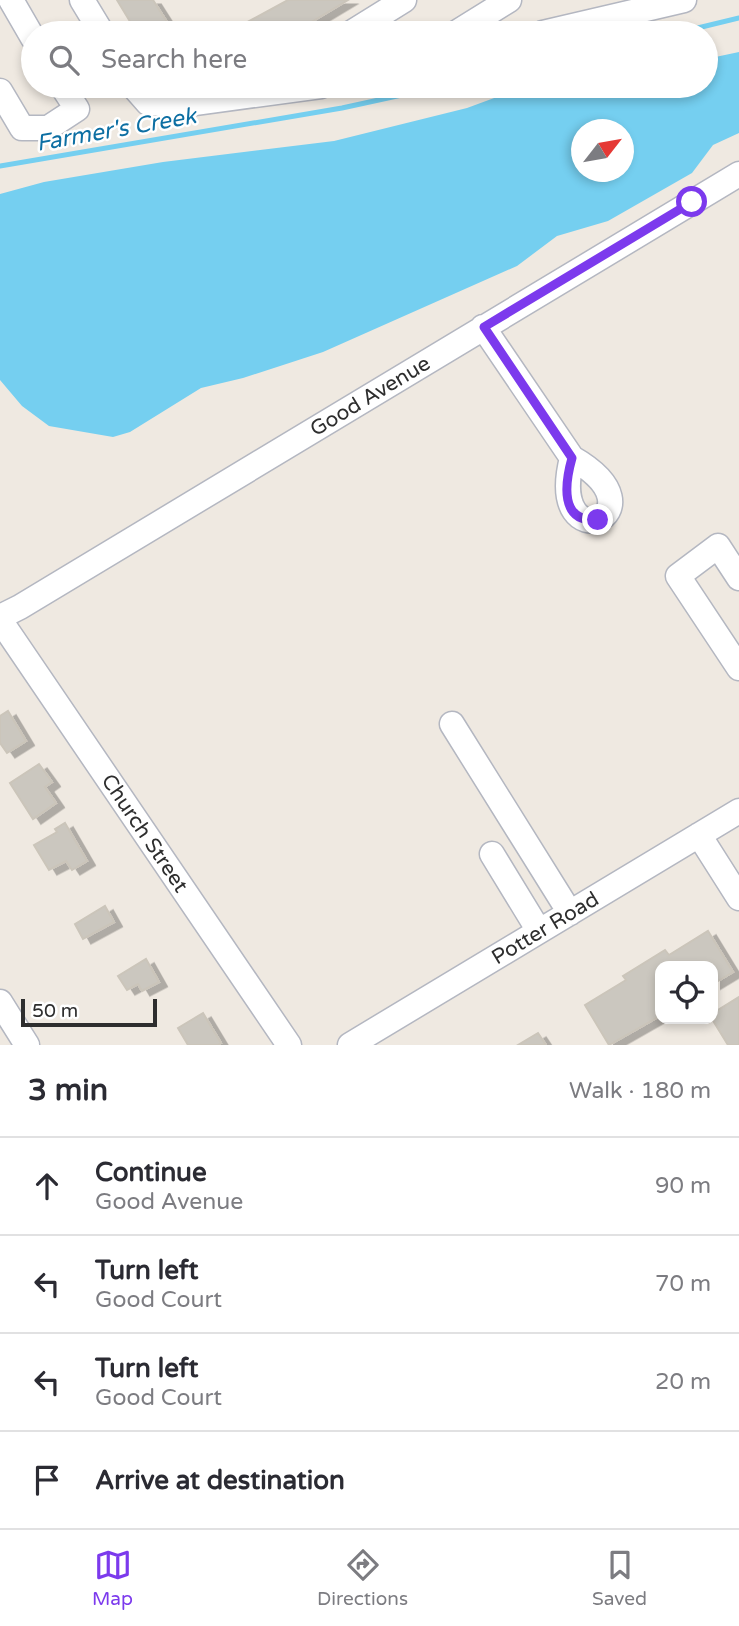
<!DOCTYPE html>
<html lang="en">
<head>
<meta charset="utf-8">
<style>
  body { margin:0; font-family:"Varela Round",sans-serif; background:#f2f2f3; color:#2b2b33 }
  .controls { position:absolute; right:21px; bottom:21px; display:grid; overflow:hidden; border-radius:14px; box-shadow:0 4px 10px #0003 }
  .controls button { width:63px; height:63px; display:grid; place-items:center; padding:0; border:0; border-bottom:2px solid #e1e1e2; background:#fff; color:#2b2b33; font:35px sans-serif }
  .compass { position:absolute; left:571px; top:119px; width:63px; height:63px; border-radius:50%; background:#fff; box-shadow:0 4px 10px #0003; rotate:59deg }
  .scale { position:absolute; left:21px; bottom:18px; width:136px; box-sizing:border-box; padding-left:7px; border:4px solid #2e2e2e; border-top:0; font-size:19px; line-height:24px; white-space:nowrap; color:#2e2e2e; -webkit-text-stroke:5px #fff; paint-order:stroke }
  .stop { position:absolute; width:21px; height:21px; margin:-16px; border:5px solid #7c3aed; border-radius:50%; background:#fff }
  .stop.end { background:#7c3aed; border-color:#fff; box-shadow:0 2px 7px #0008 }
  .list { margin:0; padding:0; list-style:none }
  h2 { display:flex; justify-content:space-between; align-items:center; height:91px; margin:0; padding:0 28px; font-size:30px }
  h2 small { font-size:23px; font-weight:400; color:#7c7c81 }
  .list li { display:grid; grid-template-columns:46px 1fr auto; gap:21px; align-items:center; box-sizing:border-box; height:98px; padding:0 28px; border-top:2px solid #e1e1e2 }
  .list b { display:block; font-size:26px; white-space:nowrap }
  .list p { margin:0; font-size:23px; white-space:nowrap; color:#7c7c81 }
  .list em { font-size:23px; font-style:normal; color:#7c7c81 }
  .icon { flex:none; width:38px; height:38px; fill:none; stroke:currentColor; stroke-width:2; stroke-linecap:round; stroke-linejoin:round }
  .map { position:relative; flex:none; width:739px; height:1045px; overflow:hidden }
  .search { position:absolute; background:#fff; box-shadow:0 4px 10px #0003; left:21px; right:21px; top:21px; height:77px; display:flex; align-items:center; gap:18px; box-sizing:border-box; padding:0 24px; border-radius:38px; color:#7c7c81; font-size:26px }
  .sheet { height:483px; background:#fff }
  nav { display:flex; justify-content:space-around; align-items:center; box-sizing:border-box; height:98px; border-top:2px solid #e1e1e2; background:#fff; font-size:19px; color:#7c7c81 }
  nav a { display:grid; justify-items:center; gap:4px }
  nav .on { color:#7c3aed }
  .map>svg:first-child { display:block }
</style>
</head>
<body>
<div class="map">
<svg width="739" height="1045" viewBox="0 0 739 1045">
  <defs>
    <filter id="shadow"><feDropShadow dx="8" dy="4.5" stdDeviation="0" flood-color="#0004"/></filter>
  </defs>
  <rect width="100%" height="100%" fill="#efe9e1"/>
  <path fill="#75cff0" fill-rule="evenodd" d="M739,52V133L713,145L692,173L608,221L557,236L517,266L323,352L243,378L201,388L130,432L113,437L49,426L22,406L0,380V194L44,182L163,162L334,141L467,108L505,94L577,86H706V59ZM582,130H624V172H582Z"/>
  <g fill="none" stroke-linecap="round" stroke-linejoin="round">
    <path stroke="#75cff0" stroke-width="5" d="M677,33L739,18
      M0,166L342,108L443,86"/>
  </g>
  <path fill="#cbc7bf" stroke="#cbc5ba" stroke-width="2" filter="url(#shadow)" d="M117,0H153L174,33H137Z
    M288,0H348L293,33H227Z
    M8,711L26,741L7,753L0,743V716Z
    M39,764L52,782L45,787L56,803L33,819L10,783Z
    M65,823L87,861L72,870L66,861L49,870L34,845L57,832L55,829Z
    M105,906L114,922L83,939L75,924Z
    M708,931L733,972L713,984V966H660V1016L609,1045L585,1005L626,980L623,976L665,950L669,955Z
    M146,959L159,982L142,991L138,984L127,990L118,976Z
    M739,997V1045H728L712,1019L713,1013Z
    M203,1013L221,1043L218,1045H188L178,1028Z
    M538,1033L546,1045H518Z"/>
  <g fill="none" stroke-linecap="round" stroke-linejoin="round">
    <g stroke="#b4b7c1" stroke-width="27">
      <path id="minor" d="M11,0L33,38
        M82,0L102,33
        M351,33L404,0
        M456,33L509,0
        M543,33L684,0
        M133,86L148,103L180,105L321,86
        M0,91L22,128H48L77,109L62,86
        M483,327L572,458C545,565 670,514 572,458
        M739,578L718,546L678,576L739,668
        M0,617L20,607L739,174
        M0,620L289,1045
        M452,724L570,913
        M699,835L739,898
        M492,854L539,931
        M0,1002L27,1045
        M350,1045L739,811"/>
    </g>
    <use href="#minor" stroke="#fff" stroke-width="24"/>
  </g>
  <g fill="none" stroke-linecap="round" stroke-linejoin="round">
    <path stroke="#7c3aed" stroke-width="9" d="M598,520C559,523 565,483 572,458L484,327L692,202"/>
  </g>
  <g text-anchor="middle" stroke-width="5" stroke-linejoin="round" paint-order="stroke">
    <g font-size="21" fill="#2e2e2e" stroke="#fff">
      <text transform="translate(370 396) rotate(-31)" y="7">Good Avenue</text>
      <text transform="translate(145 833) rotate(56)" y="7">Church Street</text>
      <text transform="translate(545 928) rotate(-31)" y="7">Potter Road</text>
    </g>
    <g font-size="23" font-style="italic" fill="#0d6fa3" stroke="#fff">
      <text transform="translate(116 129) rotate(-10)" y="8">Farmer's Creek</text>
    </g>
  </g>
</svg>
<div class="controls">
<button><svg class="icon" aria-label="locate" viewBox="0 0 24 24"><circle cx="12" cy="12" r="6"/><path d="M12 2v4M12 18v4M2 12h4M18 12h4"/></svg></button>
</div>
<svg class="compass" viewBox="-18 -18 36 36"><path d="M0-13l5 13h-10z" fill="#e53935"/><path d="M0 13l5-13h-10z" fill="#7c7c81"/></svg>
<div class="scale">50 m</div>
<div class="stop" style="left:692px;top:202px"></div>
<div class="stop end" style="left:598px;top:520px"></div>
<div class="search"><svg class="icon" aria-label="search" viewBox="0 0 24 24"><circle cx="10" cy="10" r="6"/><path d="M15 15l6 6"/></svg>Search here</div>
</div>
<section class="sheet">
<h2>3 min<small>Walk · 180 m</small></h2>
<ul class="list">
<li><svg class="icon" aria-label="ahead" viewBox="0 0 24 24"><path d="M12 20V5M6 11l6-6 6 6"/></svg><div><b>Continue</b><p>Good Avenue</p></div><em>90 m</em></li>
<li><svg class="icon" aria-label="left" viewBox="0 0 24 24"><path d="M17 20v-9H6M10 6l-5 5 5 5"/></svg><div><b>Turn left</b><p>Good Court</p></div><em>70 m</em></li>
<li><svg class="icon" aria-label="left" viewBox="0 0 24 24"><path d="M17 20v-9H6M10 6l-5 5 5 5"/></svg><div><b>Turn left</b><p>Good Court</p></div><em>20 m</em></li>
<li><svg class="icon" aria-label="arrive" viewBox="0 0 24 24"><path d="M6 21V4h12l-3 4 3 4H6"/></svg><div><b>Arrive at destination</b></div></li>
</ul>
</section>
<nav>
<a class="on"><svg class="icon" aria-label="map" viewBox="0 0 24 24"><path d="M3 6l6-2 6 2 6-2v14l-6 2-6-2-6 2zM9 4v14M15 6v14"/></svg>Map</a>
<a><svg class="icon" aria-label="directions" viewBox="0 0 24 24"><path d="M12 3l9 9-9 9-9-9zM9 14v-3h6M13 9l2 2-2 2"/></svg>Directions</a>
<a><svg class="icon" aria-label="saved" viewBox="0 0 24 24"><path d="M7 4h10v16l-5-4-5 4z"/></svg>Saved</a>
</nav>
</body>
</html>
